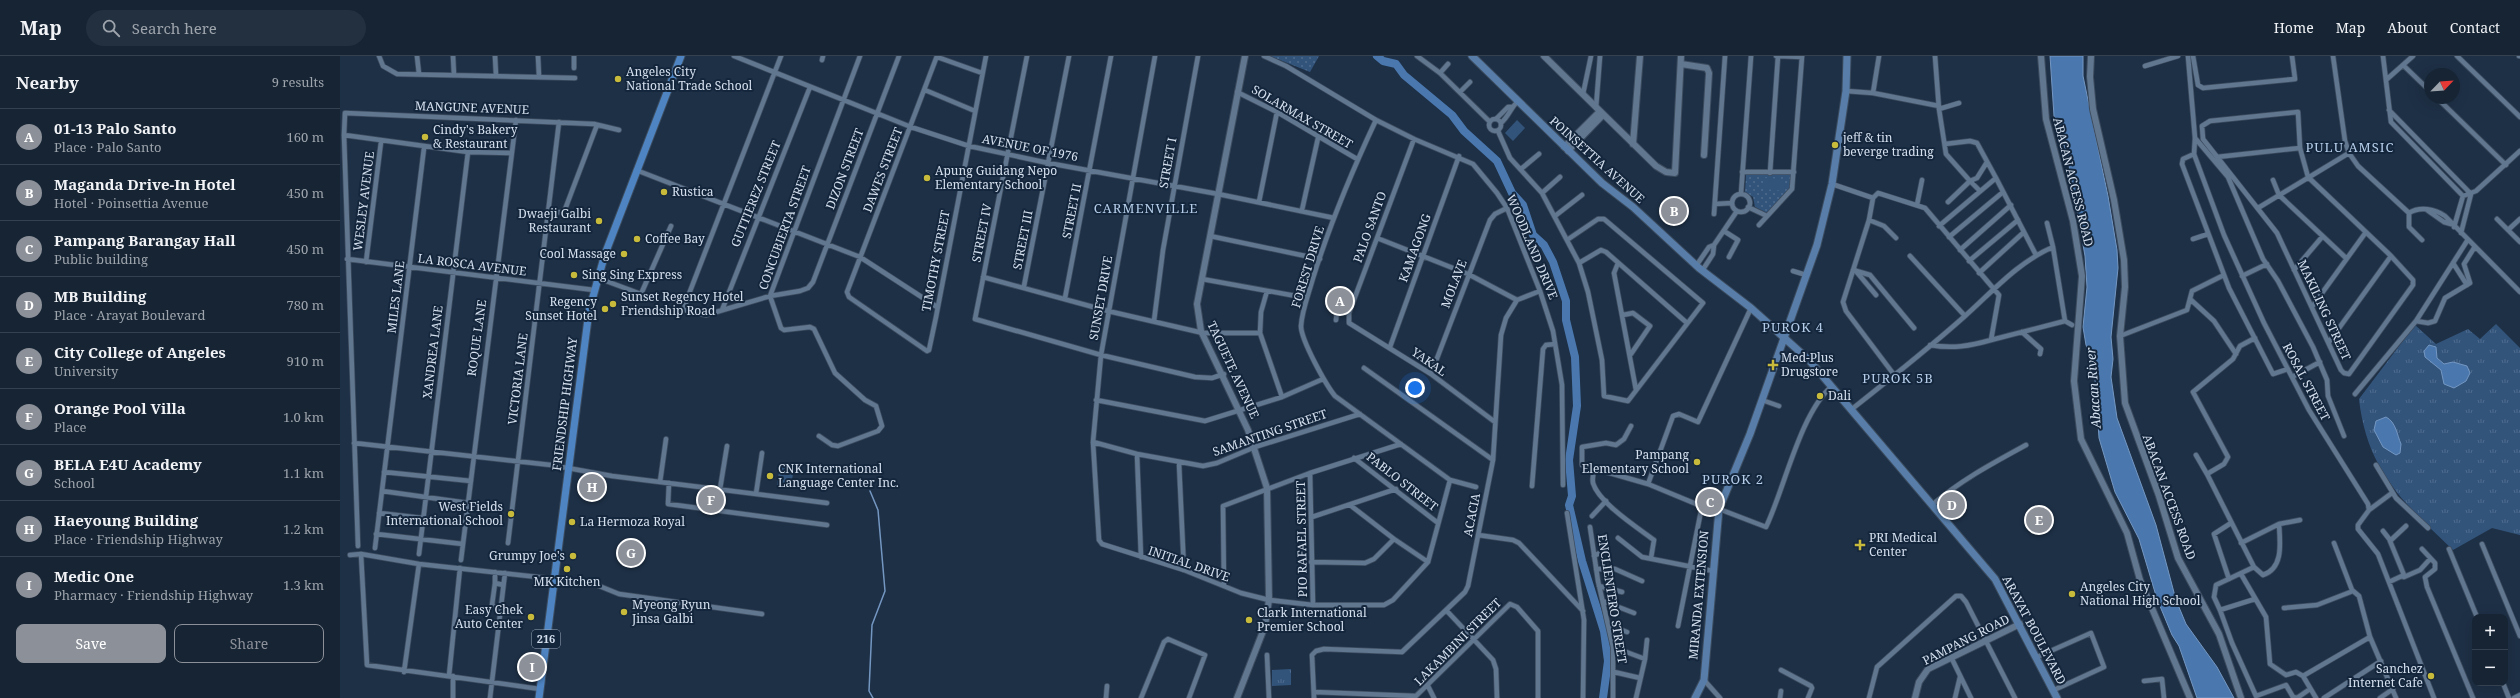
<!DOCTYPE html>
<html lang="en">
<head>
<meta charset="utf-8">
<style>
  body { margin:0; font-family:"Noto Serif",serif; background:#233040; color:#f1f3f6 }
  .controls { position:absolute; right:12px; bottom:12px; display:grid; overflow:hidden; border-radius:8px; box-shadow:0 4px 16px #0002 }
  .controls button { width:36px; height:36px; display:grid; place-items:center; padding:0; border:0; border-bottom:1px solid #35414f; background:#162434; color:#f1f3f6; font:20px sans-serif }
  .compass { position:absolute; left:2084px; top:12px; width:36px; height:36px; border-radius:50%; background:#162434; box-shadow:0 4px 16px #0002; rotate:65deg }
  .you { position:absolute; left:1075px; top:332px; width:14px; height:14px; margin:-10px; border:3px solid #fff; border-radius:50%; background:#1a73e8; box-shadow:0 0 0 6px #1a73e833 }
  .badge { display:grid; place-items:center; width:26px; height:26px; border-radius:50%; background:#8c9099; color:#fff; font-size:13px; font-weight:700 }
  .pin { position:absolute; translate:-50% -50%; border:2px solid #fff; box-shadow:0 1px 4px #0006 }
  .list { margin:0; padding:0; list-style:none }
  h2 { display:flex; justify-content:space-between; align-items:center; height:52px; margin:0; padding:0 16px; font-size:17px }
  h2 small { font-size:13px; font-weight:400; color:#9ea4ac }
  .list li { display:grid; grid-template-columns:26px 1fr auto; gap:12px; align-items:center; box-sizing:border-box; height:56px; padding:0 16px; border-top:1px solid #35414f }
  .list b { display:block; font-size:15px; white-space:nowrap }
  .list p { margin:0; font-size:13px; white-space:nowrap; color:#9ea4ac }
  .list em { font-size:13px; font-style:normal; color:#9ea4ac }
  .actions { display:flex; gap:8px; padding:12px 16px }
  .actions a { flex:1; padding:9px 0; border:1px solid #8c9099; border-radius:8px; text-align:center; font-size:14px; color:#8c9099 }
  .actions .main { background:#8c9099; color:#fff }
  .icon { flex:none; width:22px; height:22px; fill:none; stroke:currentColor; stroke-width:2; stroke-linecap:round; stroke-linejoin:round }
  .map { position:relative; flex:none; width:2180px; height:642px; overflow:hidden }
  header { display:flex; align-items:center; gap:24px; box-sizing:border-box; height:56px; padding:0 20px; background:#162434; border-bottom:1px solid #35414f }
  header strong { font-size:19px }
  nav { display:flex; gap:22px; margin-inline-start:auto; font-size:14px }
  .search { width:280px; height:36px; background:#233040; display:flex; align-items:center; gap:10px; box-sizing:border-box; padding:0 14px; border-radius:22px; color:#9ea4ac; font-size:15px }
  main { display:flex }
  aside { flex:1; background:#162434 }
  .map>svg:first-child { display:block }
</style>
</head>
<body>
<header>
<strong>Map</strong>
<div class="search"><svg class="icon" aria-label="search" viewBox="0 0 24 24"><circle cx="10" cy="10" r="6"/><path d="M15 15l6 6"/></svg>Search here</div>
<nav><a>Home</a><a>Map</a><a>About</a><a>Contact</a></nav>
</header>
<main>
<aside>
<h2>Nearby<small>9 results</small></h2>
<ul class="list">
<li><span class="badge">A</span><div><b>01-13 Palo Santo</b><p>Place · Palo Santo</p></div><em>160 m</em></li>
<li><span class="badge">B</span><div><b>Maganda Drive-In Hotel</b><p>Hotel · Poinsettia Avenue</p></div><em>450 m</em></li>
<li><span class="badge">C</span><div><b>Pampang Barangay Hall</b><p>Public building</p></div><em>450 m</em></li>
<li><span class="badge">D</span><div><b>MB Building</b><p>Place · Arayat Boulevard</p></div><em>780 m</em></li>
<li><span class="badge">E</span><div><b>City College of Angeles</b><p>University</p></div><em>910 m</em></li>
<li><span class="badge">F</span><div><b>Orange Pool Villa</b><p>Place</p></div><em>1.0 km</em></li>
<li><span class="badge">G</span><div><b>BELA E4U Academy</b><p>School</p></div><em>1.1 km</em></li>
<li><span class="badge">H</span><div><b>Haeyoung Building</b><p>Place · Friendship Highway</p></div><em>1.2 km</em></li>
<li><span class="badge">I</span><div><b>Medic One</b><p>Pharmacy · Friendship Highway</p></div><em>1.3 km</em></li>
</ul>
<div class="actions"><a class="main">Save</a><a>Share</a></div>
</aside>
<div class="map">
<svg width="2180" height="642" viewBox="0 0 2180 642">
  <defs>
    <pattern id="grass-tufts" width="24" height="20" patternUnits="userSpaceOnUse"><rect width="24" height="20" fill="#32547b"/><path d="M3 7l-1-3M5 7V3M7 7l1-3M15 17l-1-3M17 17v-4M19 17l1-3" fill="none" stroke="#4f6c8e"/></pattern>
    <pattern id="park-dots" width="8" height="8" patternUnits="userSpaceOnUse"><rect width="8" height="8" fill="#32547b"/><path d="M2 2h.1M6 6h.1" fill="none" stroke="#4f6c8e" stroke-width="1.8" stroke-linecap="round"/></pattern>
  </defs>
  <rect width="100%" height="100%" fill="#1e3046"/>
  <path fill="url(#grass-tufts)" d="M2156,268L2180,292V479L2152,472L2113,494C2064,447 2027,415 2019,343L2075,269L2096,288L2128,273L2140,283Z
    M951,613V629L932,630V614Z"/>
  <path fill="url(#park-dots)" d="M930,0H979L970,16Z
    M1406,119H1451L1450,133L1427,157L1415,151L1413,141L1405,136Z"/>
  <path fill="#32547b" d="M1177,64L1185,72L1173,85L1165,77Z
    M1425,122L1445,123L1444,135L1425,133Z
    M440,409L454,411L451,431L437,429Z"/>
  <path fill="#4a78ae" stroke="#7497c2" d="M1710,0H1743V20L1768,140L1777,194L1778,212L1771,281L1773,303L1771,321L1777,362L1816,469L1836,544L1846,568L1877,611L1894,642H1857L1839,590L1832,579L1817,543L1799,483L1775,436L1759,382L1754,308L1746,289L1743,271L1747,231L1745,200L1727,98L1714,60Z
    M2089,289L2096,291L2097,302L2104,308L2113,306L2127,310L2130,317L2126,325L2114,332L2104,328L2101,314L2085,301L2084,295Z
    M2046,361C2056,366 2057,379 2061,388L2060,397L2056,399L2043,391L2034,374L2036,365Z"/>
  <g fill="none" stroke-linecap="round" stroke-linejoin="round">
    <path stroke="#7497c2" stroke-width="1.5" d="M530,435L538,454L545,535L532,569L529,635L533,642"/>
    <path stroke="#4a78ae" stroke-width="8" d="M1037,0L1043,5L1056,8L1064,19L1112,59L1124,75L1157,105L1172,137L1183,149L1193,179L1204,189L1213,206L1226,245V264L1235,301L1237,350L1229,404L1232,440L1229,449L1242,505L1264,575L1268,605L1263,642"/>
    <g stroke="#3c4c5f" stroke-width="6">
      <path id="minor" d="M39,0L43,10L57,18L235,22
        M77,0L79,18
        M113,0L114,19
        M155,0L156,19
        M198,0L199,20
        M394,0L571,71L629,90L708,107L878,138L994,162
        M441,0L347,243L344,253L347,255L366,259L430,240L460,235L468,232L473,226L559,0
        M597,0L507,236L509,241L587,295L589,294L596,261L646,0
        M687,0L635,263L761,299L855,321L872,322L884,318
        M815,0L761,299L753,386L759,484L762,488L844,514L901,537L929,544L973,549H1044L1053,544L1088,506L1110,424
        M924,0L946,10L1036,64L1074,83L1133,108L1157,137L1167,152L1200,235L1213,275L1222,329L1223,429
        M1077,0L1100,17L1150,66
        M1436,0L1462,1
        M1595,0L1599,53L1606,98L1630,125L1608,146
        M1848,0L1855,82L1854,98L1884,179L1924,267L1969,354L2028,448L2029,454L2018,469V473L2038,498L2094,642
        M1853,0L1858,29L1863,32L1955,23L1952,0
        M1993,0L2005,85L2009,97L2018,110L2069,157C2080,150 2095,153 2105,160L2180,236
        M2043,0L2051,66L2123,140L2114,171
        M2117,0L2180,61
        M2179,0H2180
        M597,1L642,17
        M482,4L483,0
        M2063,9L2090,35
        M1805,10L1838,0
        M234,12V0
        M1100,17L1108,8
        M2046,24L2073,0
        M585,34L635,55
        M1506,35L1533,37L1599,50
        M897,36L937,56L1017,103
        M1120,36L1130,26
        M1533,37L1539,0
        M1243,38L1251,0
        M2097,42L2166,109
        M1256,52L1260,0
        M1599,53L1619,47
        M2049,54L2131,138L2121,177
        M1958,56L1960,92L1968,121L2051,200L2073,224V229L2009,318L2004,317L2001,314L1937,177L1863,83L1862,70L1870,65Z
        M1149 69a6 6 0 1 1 12 0a6 6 0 1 1-12 0Z
        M1156,63L1168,51H1172
        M1036,64C1012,115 990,168 973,222C969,237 962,254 961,270C961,284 986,329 995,340L1110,424L1136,431
        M1161,67C1169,60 1170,53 1177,46
        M1158,75L1170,102L1202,137L1239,207L1248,236L1262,304L1264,340L1288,345L1363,247L1264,163H1258L1227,184
        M4,79L128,96L171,97
        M1855,82L1888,121L1923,203L1938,225L1973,291L1987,324L1988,340L2004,380
        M1074,83L1009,257V267L1091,318L1155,366
        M1605,88L1630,85L1637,87L1656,122
        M1854,98L1843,103L1842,108L1889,232L1933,318L1948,313
        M1877,101L1960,92
        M1181,113L1199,98
        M296,114L520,201L597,251
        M1402,116H1454
        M1430,117L1438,0
        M1933,124L1939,139L2006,202
        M1492,128L1533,142
        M1640,135L1630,125L1637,122L1647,106
        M1202,137L1220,121
        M1401,138L1411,0
        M1392 147a9 9 0 1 1 18 0a9 9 0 1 1-18 0Z
        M2123,140L2136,135L2180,95
        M919,146L937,56
        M1375,148L1392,147
        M1577,149L1582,124
        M1408,151L1427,160
        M1918,152L2009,97
        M962,154L978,82
        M2087,154L2104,166L2111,168
        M208,157L224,156L257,69
        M2069,157V171L2082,184
        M1374,158L1385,0
        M1215,160L1242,139
        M2157,163L2180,186
        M1529,164L1544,170L1556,182
        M1419,169L1452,133L1462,0
        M1599,170L1656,122L1696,199
        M2168,174L2180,163
        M1384,175L1398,184L1389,201
        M870,180L980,203
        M1609,181L1663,136
        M1037,182L1128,218L1177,244
        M1853,183L1868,178
        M1713,191L1725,265L1732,269
        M1620,194L1671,149
        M1570,200L1625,260
        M7,203L254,234
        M1629,205L1678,164
        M26,206L41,86
        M1239,207L1261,194L1266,196L1347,267
        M1278,207L1274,217L1296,334
        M2113,207L2127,229
        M1356,210L1369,191L1374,189L1397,155
        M1513,214L1530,219L1574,272
        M1515,214L1536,239
        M1954,214L1982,181
        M1362,215L1373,198L1374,189
        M1453,215L1466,219
        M1639,217L1684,176
        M1902,220L1927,208
        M643,221L768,255L863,277H920
        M258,222L301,238L331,170
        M862,223L967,242
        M684,230L729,0
        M927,235L921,256L920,277L942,341
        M725,242L771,0
        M1850,243L1874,265L1896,298
        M1972,251L2026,176
        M382,254L470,31
        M1283,259L1293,257L1310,270L1291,298
        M996,264L997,255L1009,257
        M814,265L823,194L858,0
        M2076,265L2088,267L2095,265L2105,242L2130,227L2124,208L2134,192
        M1682,276L1701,293L1700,298
        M1780,280L1847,254L1852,235L1884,219
        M1651,284L1725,265
        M1989,286L2051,200
        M1050,291L1119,100
        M1024,312L1153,404
        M1091,318L1150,164L1155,158L1167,152
        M1555,320L1506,255L1503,246L1529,164L1533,142L1538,137L1585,152L1659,239L1651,284C1630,290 1613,293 1590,289
        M1952,321L1980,306
        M2015,338L2076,265L2127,185
        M756,344L865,365L942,341L983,323
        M1422,344L1439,350
        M1512,353C1550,323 1588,293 1625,260C1652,236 1678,206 1713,191L1707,167
        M1291,370L1284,383L1276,389L1266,387L1242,391V409L1308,428L1378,457
        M479,380L492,389L498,390L538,375L542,370L536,350L525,344L495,317L474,273L470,271L444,274L441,272L430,240L520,0
        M753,386L797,398L863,410L877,407L915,391L1020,358
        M14,387L211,409L272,420L487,447
        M797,398L801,501
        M1856,399L1867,418L1884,408L1888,401L1853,336L1893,303L1900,290L1915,282
        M1014,402L1098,467
        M839,407L844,514
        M2036,409L2056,442L2088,472
        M1255,412C1253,417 1252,421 1253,427C1259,447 1298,472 1314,484L1311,502
        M44,416L131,425
        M970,417L973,549
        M1867,418L1914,511L1923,519C1944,512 1940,486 1939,468L1960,464
        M320,426L326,383
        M329,427L328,448L487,469
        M1308,428L1333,360L1339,358L1358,366L1411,252
        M1192,430L1203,293L1206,289L1215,288
        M380,433L387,390
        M42,435L128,447
        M416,438L422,397
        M1592,449C1621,424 1653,407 1686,389
        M1379,453L1426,471C1444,434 1460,357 1492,330
        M2029,454L2052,437
        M39,457L125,467
        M1227,457L1244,564L1243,642
        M1252,460L1266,445
        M972,461L1056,433
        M1250,471L1258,525L1273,591V642
        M2043,475L2050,484
        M36,478L123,488
        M1138,479L1173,484L1179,487L1243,555
        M1278,482L1302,501L1373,515
        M1054,483L1088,506
        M168,487L219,66
        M1901,487L1939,468
        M1994,487L2012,534L2019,540L2030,581L2056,642
        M2142,488L2180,580
        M18,490L4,79L5,57L254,68L279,74
        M35,492L84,92
        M2082,493L2095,507V513L2085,521L2087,531L2133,642
        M2109,493L2137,561
        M21,498L27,609L200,633
        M79,498L128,96
        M10,499L21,498L79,508L252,527L279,538L422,558
        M1254,500L1265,494
        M121,504L176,64
        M971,506L1025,507L1034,503L1054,483L1010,449
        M1256,513H1275L1302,525
        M155,516V527L163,529
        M1901,518L1926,561L1930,608L1946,619L1956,616L1963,620
        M2064,521L2080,514L2090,503
        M1889,523L1874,478L1891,467
        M2049,526L2064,519L2050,485L2066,470
        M155,527L152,549L161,552
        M884,530L883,450L970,417L1061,388
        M1259,530L1282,536
        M1915,543L1880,554L1892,587L1916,640L1946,629L1953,641L1957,642
        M1263,545L1294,557
        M1944,552L1977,549L2013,535
        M1106,554L1153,604L1156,613L1157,642
        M1880,554L1874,541L1876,529L1914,511
        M1269,569L1287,576
        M1338,570L1362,450
        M1273,591L1305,603L1296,642
        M927,599L929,642
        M1697,601L1751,577L1764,611L1714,634
        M1305,603L1307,584
        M1612,603L1631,642
        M1441,614L1471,630L1472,632L1468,642
        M64,616L79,508
        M1274,616L1300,622
        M109,620L120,512
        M1364,624L1380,642
        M1804,625L1822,623L1824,642
        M2163,627L2169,642
        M1088,630L1094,642
        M974,636L1076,640L1170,548L1177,551L1198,575V642
        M113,642V620
        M150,642L165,517
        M766,642L767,630
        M801,642L824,586L828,583L865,599L849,642
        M974,642L972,599L976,595L984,593L1062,596L1125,536L1128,530L1153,404L1161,279L1166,262L1177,244L1200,235
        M1440,642L1441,635
        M1529,642L1537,611L1616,540H1621L1626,546L1675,642
        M1615,642L1620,621
        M1957,642L1970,633
        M1976,642L1963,620L2030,581
        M1984,642L2041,605
        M2040,642L2053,633
        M2174,642L2180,639"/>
    </g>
    <g stroke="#3c4c5f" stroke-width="8">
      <path id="tertiary" d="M1204,0L1316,110L1326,116L1335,117L1341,0
        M1701,0L1706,63L1733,165L1742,220L1734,325L1741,383L1787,477L1800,524L1850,642
        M1751,0L1750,21L1753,53L1774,144L1784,204L1785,231L1780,280L1785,347L1819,440L1838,502L1879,578L1901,642
        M1341,8L1367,12L1369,17L1364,99
        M1293,88L1300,0
        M1224,91L1260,55
        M1228,95L1263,59
        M897,642L925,570L929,544L927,432L908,374L861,275L857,248L905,0
        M1575,642L1579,626L1588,613L1680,568"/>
    </g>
    <g stroke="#3c4c5f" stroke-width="9">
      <path id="secondary" d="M1132,0L1262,127L1293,151L1359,212L1411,252L1469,304L1655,523L1717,642
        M1355,642L1364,624L1379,453L1410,378L1477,189L1492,128L1506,35L1507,0"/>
    </g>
    <g stroke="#3c4c5f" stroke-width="9">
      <path id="primary" d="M199,642L249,255L265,198L341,0"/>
    </g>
    <use href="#minor" stroke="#61768f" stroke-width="4.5"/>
    <use href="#tertiary" stroke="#61768f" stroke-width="6"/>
    <use href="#secondary" stroke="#577da8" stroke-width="7"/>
    <use href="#primary" stroke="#4e84c1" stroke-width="7"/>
  </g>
  <g fill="#c8bb3b" stroke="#14263c" stroke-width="1.5">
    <circle cx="278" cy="23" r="4"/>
    <circle cx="85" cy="81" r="4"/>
    <circle cx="1495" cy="89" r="4"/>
    <circle cx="587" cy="122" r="4"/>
    <circle cx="324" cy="136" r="4"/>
    <circle cx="259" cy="165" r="4"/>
    <circle cx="297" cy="183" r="4"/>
    <circle cx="284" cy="198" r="4"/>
    <circle cx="234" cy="219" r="4"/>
    <circle cx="273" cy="248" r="4"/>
    <circle cx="265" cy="253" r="4"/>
    <path d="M1431 303h4v4h4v4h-4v4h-4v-4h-4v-4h4z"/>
    <circle cx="1480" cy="340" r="4"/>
    <circle cx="1357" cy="406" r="4"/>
    <circle cx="430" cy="420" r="4"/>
    <circle cx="171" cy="458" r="4"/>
    <circle cx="232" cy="466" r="4"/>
    <path d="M1518 483h4v4h4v4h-4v4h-4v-4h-4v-4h4z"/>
    <circle cx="233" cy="500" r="4"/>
    <circle cx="227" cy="513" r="4"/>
    <circle cx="1732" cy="538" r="4"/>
    <circle cx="284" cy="556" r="4"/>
    <circle cx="191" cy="561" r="4"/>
    <circle cx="909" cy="564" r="4"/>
    <circle cx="2091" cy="620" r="4"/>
  </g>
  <g text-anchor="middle" stroke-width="4" stroke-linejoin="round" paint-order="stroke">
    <rect fill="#14263c" stroke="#9ba8b9" stroke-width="1" x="192" y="574" width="28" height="18" rx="3"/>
    <g font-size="11" font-weight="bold" fill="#d5e0ef">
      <text x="206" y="587">216</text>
    </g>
    <g font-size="12" fill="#d5e0ef" stroke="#14263c" text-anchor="start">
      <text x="286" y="20">Angeles City<tspan x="286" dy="14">National Trade School</tspan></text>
      <text x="93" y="78">Cindy's Bakery<tspan x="93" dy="14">&amp; Restaurant</tspan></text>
      <text x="1503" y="86">jeff &amp; tin<tspan x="1503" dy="14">beverge trading</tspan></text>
      <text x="595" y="119">Apung Guidang Nepo<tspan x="595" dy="14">Elementary School</tspan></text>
      <text x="332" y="140">Rustica</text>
      <text x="251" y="162" text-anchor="end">Dwaeji Galbi<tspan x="251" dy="14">Restaurant</tspan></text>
      <text x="305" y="187">Coffee Bay</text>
      <text x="276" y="202" text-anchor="end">Cool Massage</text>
      <text x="242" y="223">Sing Sing Express</text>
      <text x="281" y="245">Sunset Regency Hotel<tspan x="281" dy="14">Friendship Road</tspan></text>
      <text x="257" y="250" text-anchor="end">Regency<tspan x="257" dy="14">Sunset Hotel</tspan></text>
      <text x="1441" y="306">Med-Plus<tspan x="1441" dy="14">Drugstore</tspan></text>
      <text x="1488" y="344">Dali</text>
      <text x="1349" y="403" text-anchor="end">Pampang<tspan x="1349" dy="14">Elementary School</tspan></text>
      <text x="438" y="417">CNK International<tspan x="438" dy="14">Language Center Inc.</tspan></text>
      <text x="163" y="455" text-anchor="end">West Fields<tspan x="163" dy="14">International School</tspan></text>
      <text x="240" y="470">La Hermoza Royal</text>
      <text x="1529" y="486">PRI Medical<tspan x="1529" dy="14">Center</tspan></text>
      <text x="225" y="504" text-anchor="end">Grumpy Joe's</text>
      <text x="227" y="530" text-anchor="middle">MK Kitchen</text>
      <text x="1740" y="535">Angeles City<tspan x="1740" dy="14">National High School</tspan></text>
      <text x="292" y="553">Myeong Ryun<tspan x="292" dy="14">Jinsa Galbi</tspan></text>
      <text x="183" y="558" text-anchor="end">Easy Chek<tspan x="183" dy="14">Auto Center</tspan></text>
      <text x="917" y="561">Clark International<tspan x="917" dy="14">Premier School</tspan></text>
      <text x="2083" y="617" text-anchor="end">Sanchez<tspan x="2083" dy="14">Internet Cafe</tspan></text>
    </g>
    <g font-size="12" fill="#d5e0ef" stroke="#14263c">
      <text transform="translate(132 52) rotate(2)" y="4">MANGUNE AVENUE</text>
      <text transform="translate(962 61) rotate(30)" y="4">SOLARMAX STREET</text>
      <text transform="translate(690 92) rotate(11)" y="4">AVENUE OF 1976</text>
      <text transform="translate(1257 104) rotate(42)" y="4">POINSETTIA AVENUE</text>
      <text transform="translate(828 107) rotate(-80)" y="4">STREET I</text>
      <text transform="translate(505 113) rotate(-69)" y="4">DIZON STREET</text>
      <text transform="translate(543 114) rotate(-69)" y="4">DAWES STREET</text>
      <text transform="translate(1733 126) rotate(76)" y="4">ABACAN ACCESS ROAD</text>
      <text transform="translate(416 138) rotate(-68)" y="4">GUTTIEREZ STREET</text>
      <text transform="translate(24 145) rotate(-83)" y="4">WESLEY AVENUE</text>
      <text transform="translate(732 155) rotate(-79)" y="4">STREET II</text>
      <text transform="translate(1030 171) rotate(-70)" y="4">PALO SANTO</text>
      <text transform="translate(445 172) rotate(-70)" y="4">CONCUBIERTA STREET</text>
      <text transform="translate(642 177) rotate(-79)" y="4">STREET IV</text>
      <text transform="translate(683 184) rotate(-79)" y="4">STREET III</text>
      <text transform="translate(1192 191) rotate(67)" y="4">WOODLAND DRIVE</text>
      <text transform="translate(1075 192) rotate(-70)" y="4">KAMAGONG</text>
      <text transform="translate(596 205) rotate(-79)" y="4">TIMOTHY STREET</text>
      <text transform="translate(132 209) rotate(7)" y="4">LA ROSCA AVENUE</text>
      <text transform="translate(968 211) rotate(-73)" y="4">FOREST DRIVE</text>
      <text transform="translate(1114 228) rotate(-69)" y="4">MOLAVE</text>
      <text transform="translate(56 241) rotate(-83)" y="4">MILES LANE</text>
      <text transform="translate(761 242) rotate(-80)" y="4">SUNSET DRIVE</text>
      <text transform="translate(1984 254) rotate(65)" y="4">MAKILING STREET</text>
      <text transform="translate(137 282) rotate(-82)" y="4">ROQUE LANE</text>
      <text transform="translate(93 296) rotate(-83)" y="4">XANDREA LANE</text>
      <text transform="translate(1089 306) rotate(35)" y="4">YAKAL</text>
      <text transform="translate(893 314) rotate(65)" y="4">TAGUETE AVENUE</text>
      <text transform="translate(178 323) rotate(-83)" y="4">VICTORIA LANE</text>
      <text transform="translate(1966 326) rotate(62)" y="4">ROSAL STREET</text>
      <text transform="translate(225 348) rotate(-83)" y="4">FRIENDSHIP HIGHWAY</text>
      <text transform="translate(930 377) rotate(-19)" y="4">SAMANTING STREET</text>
      <text transform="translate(1062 426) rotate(38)" y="4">PABLO STREET</text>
      <text transform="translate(1829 441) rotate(70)" y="4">ABACAN ACCESS ROAD</text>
      <text transform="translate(1132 459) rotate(-79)" y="4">ACACIA</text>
      <text transform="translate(962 483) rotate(-91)" y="4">PIO RAFAEL STREET</text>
      <text transform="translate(849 508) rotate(19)" y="4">INITIAL DRIVE</text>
      <text transform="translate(1359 539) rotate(-85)" y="4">MIRANDA EXTENSION</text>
      <text transform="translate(1272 543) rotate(81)" y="4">ENCLIENTERO STREET</text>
      <text transform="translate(1694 574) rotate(62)" y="4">ARAYAT BOULEVARD</text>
      <text transform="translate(1626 584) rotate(-27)" y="4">PAMPANG ROAD</text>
      <text transform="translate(1118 586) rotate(-45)" y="4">LAKAMBINI STREET</text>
    </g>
    <g font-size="13" letter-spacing="1" fill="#b5cde9" stroke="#14263c">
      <text x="2010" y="96">PULU AMSIC</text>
      <text x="806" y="157">CARMENVILLE</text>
      <text x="1453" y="276">PUROK 4</text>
      <text x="1558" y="327">PUROK 5B</text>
      <text x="1393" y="428">PUROK 2</text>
    </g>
    <g font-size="13" font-style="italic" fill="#d2dfef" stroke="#14263c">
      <text transform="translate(1753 332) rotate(-94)" y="5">Abacan River</text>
    </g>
  </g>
</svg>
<div class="controls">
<button>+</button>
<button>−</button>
</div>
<svg class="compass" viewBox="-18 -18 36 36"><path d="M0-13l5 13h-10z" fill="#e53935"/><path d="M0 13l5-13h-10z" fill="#9ea4ac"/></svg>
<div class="you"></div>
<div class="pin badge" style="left:1000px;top:245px">A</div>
<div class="pin badge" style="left:1334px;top:155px">B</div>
<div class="pin badge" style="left:1370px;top:446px">C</div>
<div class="pin badge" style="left:1612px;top:449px">D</div>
<div class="pin badge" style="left:1699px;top:464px">E</div>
<div class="pin badge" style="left:371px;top:444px">F</div>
<div class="pin badge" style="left:291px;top:497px">G</div>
<div class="pin badge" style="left:252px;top:431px">H</div>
<div class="pin badge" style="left:192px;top:611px">I</div>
</div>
</main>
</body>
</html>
